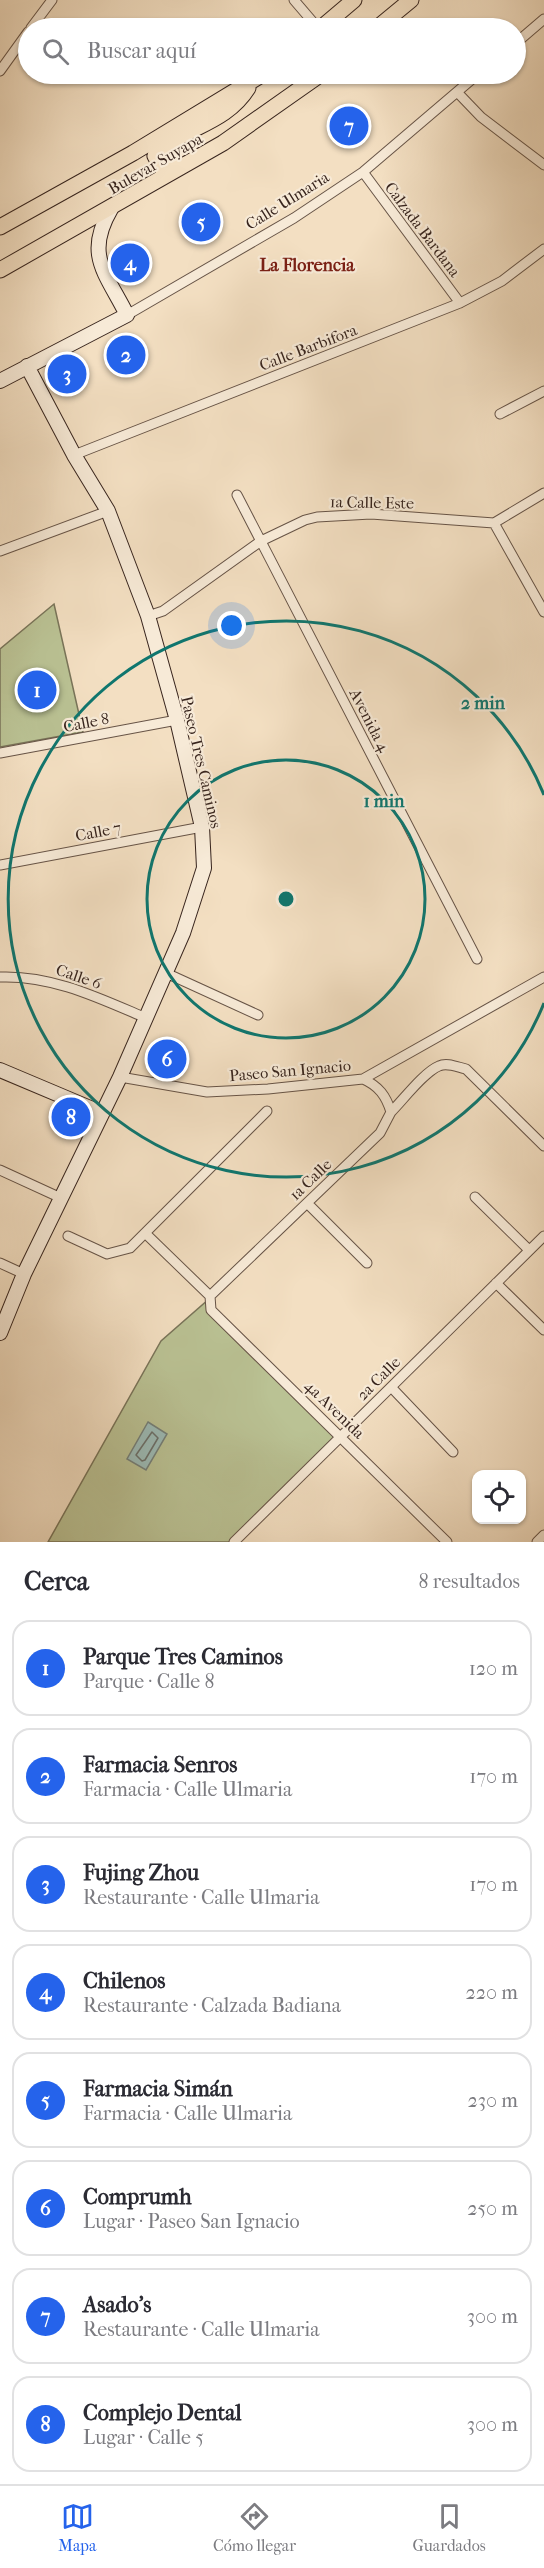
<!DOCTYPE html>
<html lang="es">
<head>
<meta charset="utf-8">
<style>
  body { margin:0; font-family:"IM FELL French Canon",serif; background:#f2f2f3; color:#2b2b33 }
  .controls { position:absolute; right:18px; bottom:18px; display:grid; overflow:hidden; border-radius:12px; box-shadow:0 2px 4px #0004 }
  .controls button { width:54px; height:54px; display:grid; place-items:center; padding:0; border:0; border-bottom:2px solid #e1e1e2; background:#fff; color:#2b2b33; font:30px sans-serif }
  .you { position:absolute; left:232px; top:626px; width:21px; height:21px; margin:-15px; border:4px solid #fff; border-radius:50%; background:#1a73e8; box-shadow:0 0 0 9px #1a73e833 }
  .badge { display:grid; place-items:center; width:39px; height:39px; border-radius:50%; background:#2563eb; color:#fff; font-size:20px; font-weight:700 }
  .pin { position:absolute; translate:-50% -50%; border:3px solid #fff; box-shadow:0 2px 6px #0006 }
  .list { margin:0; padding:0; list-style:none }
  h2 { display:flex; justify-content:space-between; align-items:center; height:78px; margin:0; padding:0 24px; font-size:26px }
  h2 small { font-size:20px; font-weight:400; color:#7c7c81 }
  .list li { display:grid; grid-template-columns:39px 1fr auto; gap:18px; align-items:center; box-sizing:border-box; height:96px; margin:0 12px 12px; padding:0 12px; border:2px solid #e1e1e2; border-radius:18px }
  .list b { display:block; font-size:22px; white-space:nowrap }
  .list p { margin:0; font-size:20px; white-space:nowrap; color:#7c7c81 }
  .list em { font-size:20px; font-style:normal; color:#7c7c81 }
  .icon { flex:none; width:33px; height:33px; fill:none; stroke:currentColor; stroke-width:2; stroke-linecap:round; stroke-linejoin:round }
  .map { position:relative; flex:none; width:544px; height:1542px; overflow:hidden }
  .search { position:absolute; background:#fff; box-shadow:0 2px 4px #0004; left:18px; right:18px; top:18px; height:66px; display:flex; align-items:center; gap:15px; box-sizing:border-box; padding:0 21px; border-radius:33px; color:#7c7c81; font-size:22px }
  .sheet { height:942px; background:#fff }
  nav { display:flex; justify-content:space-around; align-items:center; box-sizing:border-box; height:84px; border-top:2px solid #e1e1e2; background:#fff; font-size:16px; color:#7c7c81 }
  nav a { display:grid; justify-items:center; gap:3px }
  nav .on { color:#2563eb }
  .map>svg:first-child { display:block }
</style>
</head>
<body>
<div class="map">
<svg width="544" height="1542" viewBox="0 0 544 1542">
  <rect width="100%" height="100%" fill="#f3dfc2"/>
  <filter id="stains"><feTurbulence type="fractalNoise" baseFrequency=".00333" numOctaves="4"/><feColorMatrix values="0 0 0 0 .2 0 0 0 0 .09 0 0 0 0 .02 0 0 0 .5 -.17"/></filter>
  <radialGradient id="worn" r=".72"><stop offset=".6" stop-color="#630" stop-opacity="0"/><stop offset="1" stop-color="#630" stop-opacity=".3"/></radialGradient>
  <path fill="#bac294" stroke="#797459" stroke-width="1.5" d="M54,604L83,732L0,747V649Z
    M209,1299L213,1308L338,1434L230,1542H48L161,1341Z"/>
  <path fill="#9cbcb8" stroke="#74807a" stroke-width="1.5" d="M148,1422L167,1434L146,1470L127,1459Z"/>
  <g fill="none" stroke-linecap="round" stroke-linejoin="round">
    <path stroke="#6a706b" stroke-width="1.5" d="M152,1432L158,1438L145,1460L142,1461L136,1455Z"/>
    <g stroke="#675447" stroke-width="11">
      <path id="street" d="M294,0L318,28
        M31,28L52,0
        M516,43L544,19
        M0,71L28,32
        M457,92L481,117L544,165
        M363,172L460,303
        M127,315L294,218L363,172L478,74
        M500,414L544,391
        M74,455L460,303L502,281L544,249
        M237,495L477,959
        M494,523L544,612
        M0,551L108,511
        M148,616L163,611L261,541L305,520L317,517L371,514L494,523L544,493
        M0,753L177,720
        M0,865L202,827
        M166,973L258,1015
        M0,977C52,975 99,998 146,1018
        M120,1077L207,1092L268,1089L363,1079L544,977
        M391,1112C403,1100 424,1072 439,1066C447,1062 457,1067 466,1069L544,1146
        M0,1170L61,1198
        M475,1197L529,1250
        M307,1203L367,1263
        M145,1233L210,1296
        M68,1236L107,1254L130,1248L267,1111
        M0,1263L24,1274
        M496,1283L544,1330
        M210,1296L211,1310L447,1542
        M210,1296L380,1133L391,1112C386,1096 379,1086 363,1079
        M391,1387L453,1452
        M234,1542L544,1236
        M537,1542L544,1535"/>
    </g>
    <g stroke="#38251e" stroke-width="16">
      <path id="secondary" d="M0,381L127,315C106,273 84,255 111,209
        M0,1070L102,1113
        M0,1333L24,1274L120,1077L183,933L204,868L202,827L177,720L148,616L108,511L74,455L27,366"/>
    </g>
    <g stroke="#38251e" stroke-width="17">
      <path id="primary" d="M321,28L354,0
        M377,28L411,0
        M180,165L161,167L155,156C182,126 224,126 248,88
        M0,227L133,153L263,74
        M0,270L223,143L321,74"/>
    </g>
    <use href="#street" stroke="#f7ead7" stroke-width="9"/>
    <use href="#secondary" stroke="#f7ead7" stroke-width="14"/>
    <use href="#primary" stroke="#f3dfc2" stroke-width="15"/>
  </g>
  <g fill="none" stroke="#0f766e" stroke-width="3">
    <circle cx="286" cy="899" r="139"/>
    <path d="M544 1003A278 278 0 1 1 544 795"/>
  </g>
  <g text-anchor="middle" stroke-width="4.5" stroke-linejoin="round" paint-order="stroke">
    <g font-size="16" fill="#38251e" stroke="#f7ead7">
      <text transform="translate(155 163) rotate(-30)" y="6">Bulevar Suyapa</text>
      <text transform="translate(287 200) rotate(-32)" y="6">Calle Ulmaria</text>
      <text transform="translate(423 229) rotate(53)" y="6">Calzada Bardana</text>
      <text transform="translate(308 347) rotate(-21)" y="6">Calle Barbifora</text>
      <text transform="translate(372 502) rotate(1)" y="6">1a Calle Este</text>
      <text transform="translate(370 720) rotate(63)" y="6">Avenida 4</text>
      <text transform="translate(86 722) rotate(-11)" y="6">Calle 8</text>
      <text transform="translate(202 762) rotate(77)" y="6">Paseo Tres Caminos</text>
      <text transform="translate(98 831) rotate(-11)" y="6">Calle 7</text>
      <text transform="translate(79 976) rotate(19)" y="6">Calle 6</text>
      <text transform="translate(290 1070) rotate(-5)" y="6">Paseo San Ignacio</text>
      <text transform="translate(310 1179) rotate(-44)" y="6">1a Calle</text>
      <text transform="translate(378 1378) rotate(-45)" y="6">2a Calle</text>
      <text transform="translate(335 1409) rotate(44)" y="6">4a Avenida</text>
    </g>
    <g font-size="18" font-weight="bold" fill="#7a1f14" stroke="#f7ead7">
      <text x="307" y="271">La Florencia</text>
    </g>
  </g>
  <circle cx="286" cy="899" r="9" fill="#0f766e" stroke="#f7ead7" stroke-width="3"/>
  <g font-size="18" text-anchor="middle" font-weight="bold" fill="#0f766e" stroke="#f7ead7" stroke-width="4.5" stroke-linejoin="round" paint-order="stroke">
    <text x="483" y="709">2 min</text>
    <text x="384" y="807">1 min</text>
  </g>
  <rect width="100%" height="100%" filter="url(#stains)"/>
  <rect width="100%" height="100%" fill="url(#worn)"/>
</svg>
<div class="controls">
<button><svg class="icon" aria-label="locate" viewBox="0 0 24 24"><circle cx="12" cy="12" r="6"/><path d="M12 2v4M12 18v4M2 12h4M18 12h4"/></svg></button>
</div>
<div class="you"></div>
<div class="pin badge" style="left:37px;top:690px">1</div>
<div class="pin badge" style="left:126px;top:355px">2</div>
<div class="pin badge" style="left:67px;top:374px">3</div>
<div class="pin badge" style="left:130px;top:263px">4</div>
<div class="pin badge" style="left:201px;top:222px">5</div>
<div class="pin badge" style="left:167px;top:1059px">6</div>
<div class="pin badge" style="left:349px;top:126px">7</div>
<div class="pin badge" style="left:71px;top:1117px">8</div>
<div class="search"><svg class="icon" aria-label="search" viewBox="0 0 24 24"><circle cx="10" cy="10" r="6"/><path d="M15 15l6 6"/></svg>Buscar aquí</div>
</div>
<section class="sheet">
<h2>Cerca<small>8 resultados</small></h2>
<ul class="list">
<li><span class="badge">1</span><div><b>Parque Tres Caminos</b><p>Parque · Calle 8</p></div><em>120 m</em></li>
<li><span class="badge">2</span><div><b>Farmacia Senros</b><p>Farmacia · Calle Ulmaria</p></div><em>170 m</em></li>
<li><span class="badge">3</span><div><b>Fujing Zhou</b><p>Restaurante · Calle Ulmaria</p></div><em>170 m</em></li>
<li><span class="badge">4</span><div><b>Chilenos</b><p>Restaurante · Calzada Badiana</p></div><em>220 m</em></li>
<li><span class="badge">5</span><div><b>Farmacia Simán</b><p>Farmacia · Calle Ulmaria</p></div><em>230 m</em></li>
<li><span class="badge">6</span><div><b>Comprumh</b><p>Lugar · Paseo San Ignacio</p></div><em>250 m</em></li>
<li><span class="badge">7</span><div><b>Asado's</b><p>Restaurante · Calle Ulmaria</p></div><em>300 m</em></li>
<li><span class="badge">8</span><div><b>Complejo Dental</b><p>Lugar · Calle 5</p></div><em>300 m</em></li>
</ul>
</section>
<nav>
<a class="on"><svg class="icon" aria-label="map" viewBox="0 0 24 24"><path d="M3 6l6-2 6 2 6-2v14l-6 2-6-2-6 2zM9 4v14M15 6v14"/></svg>Mapa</a>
<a><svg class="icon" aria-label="directions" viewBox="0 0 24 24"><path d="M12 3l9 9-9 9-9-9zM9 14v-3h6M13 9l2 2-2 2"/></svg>Cómo llegar</a>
<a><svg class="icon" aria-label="saved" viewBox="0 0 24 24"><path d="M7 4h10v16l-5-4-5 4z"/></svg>Guardados</a>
</nav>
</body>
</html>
